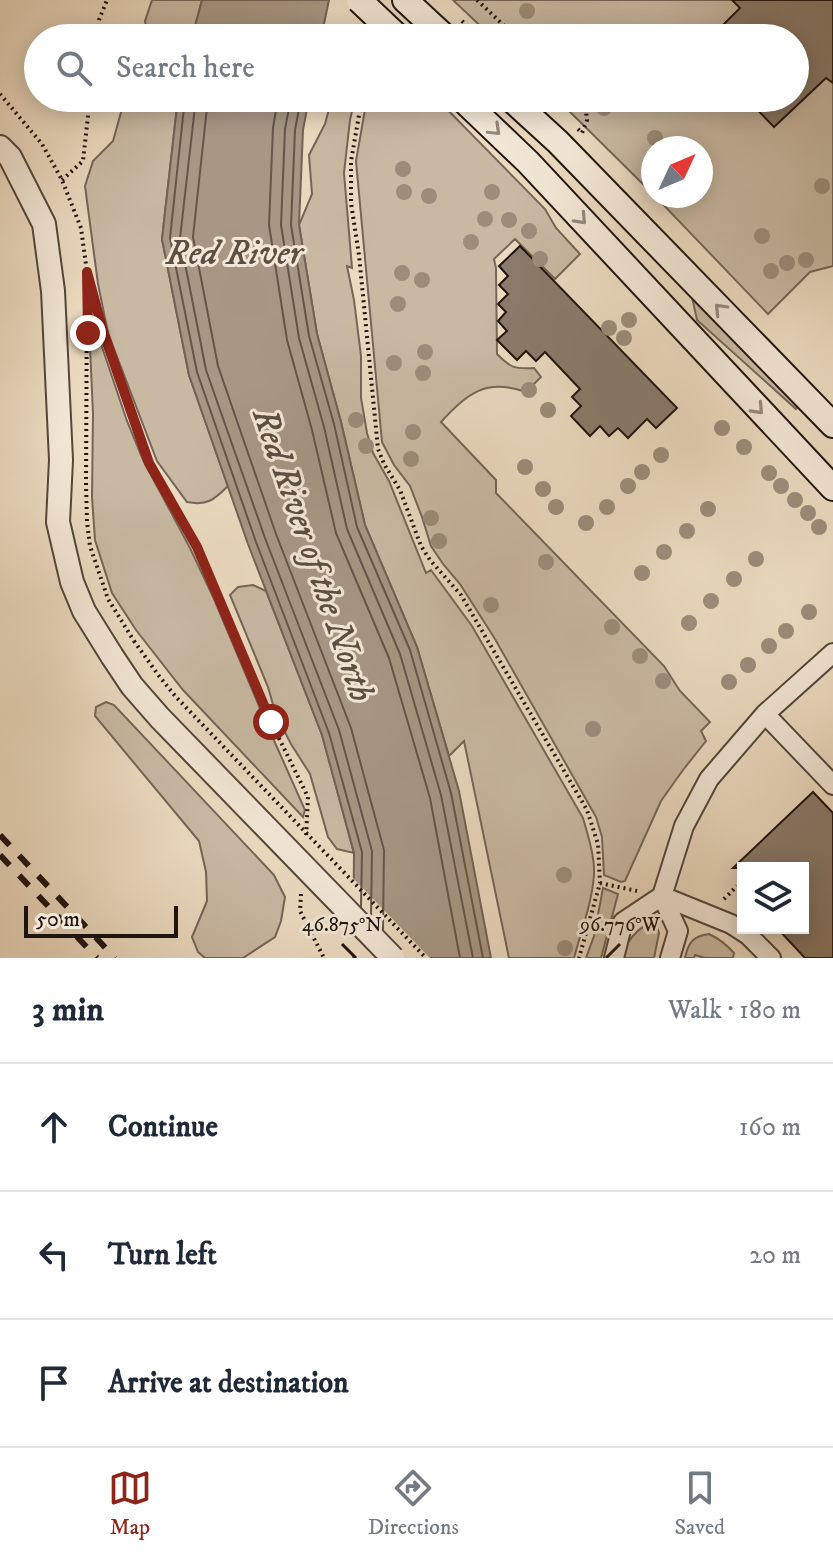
<!DOCTYPE html>
<html lang="en">
<head>
<meta charset="utf-8">
<style>
  body { margin:0; font-family:"IM FELL DW Pica",serif; background:#f2f2f3; color:#1f2937 }
  .controls { position:absolute; right:24px; bottom:24px; display:grid; overflow:hidden; border-radius:0px; box-shadow:0 4px 20px #0003 }
  .controls button { width:72px; height:72px; display:grid; place-items:center; padding:0; border:0; border-bottom:2px solid #e0e1e3; background:#fff; color:#1f2937; font:40px sans-serif }
  .compass { position:absolute; left:641px; top:136px; width:72px; height:72px; border-radius:50%; background:#fff; box-shadow:0 4px 20px #0003; rotate:46deg }
  .scale { position:absolute; left:24px; bottom:20px; width:154px; box-sizing:border-box; padding-left:8px; border:4px solid #20140e; border-top:0; font-size:22px; line-height:28px; white-space:nowrap; color:#20140e; -webkit-text-stroke:6px #f3e8d7; paint-order:stroke }
  .stop { position:absolute; width:24px; height:24px; margin:-18px; border:6px solid #8f2418; border-radius:50%; background:#fff }
  .stop.end { background:#8f2418; border-color:#fff; box-shadow:0 2px 8px #0008 }
  .list { margin:0; padding:0; list-style:none }
  h2 { display:flex; justify-content:space-between; align-items:center; height:104px; margin:0; padding:0 32px; font-size:34px }
  h2 small { font-size:26px; font-weight:400; color:#747a83 }
  .list li { display:grid; grid-template-columns:52px 1fr auto; gap:24px; align-items:center; box-sizing:border-box; height:128px; padding:0 32px; border-top:2px solid #e0e1e3 }
  .list b { display:block; font-size:30px; white-space:nowrap }
  .list em { font-size:26px; font-style:normal; color:#747a83 }
  .icon { flex:none; width:44px; height:44px; fill:none; stroke:currentColor; stroke-width:2; stroke-linecap:round; stroke-linejoin:round }
  .map { position:relative; flex:none; width:833px; height:958px; overflow:hidden }
  .search { position:absolute; background:#fff; box-shadow:0 4px 20px #0003; left:24px; right:24px; top:24px; height:88px; display:flex; align-items:center; gap:20px; box-sizing:border-box; padding:0 28px; border-radius:44px; color:#747a83; font-size:30px }
  .sheet { height:488px; background:#fff }
  nav { display:flex; justify-content:space-around; align-items:center; box-sizing:border-box; height:112px; border-top:2px solid #e0e1e3; background:#fff; font-size:22px; color:#747a83 }
  nav a { display:grid; justify-items:center; gap:4px }
  nav .on { color:#8f2418 }
  .map>svg:first-child { display:block }
</style>
</head>
<body>
<div class="map">
<svg width="833" height="958" viewBox="0 0 833 958">
  <rect width="100%" height="100%" fill="#ecdbc1"/>
  <filter id="stains"><feTurbulence type="fractalNoise" baseFrequency=".0025" numOctaves="4"/><feColorMatrix values="0 0 0 0 .2 0 0 0 0 .09 0 0 0 0 .02 0 0 0 .5 -.17"/></filter>
  <radialGradient id="worn" r=".72"><stop offset=".6" stop-color="#630" stop-opacity="0"/><stop offset="1" stop-color="#630" stop-opacity=".3"/></radialGradient>
  <path fill="#c9b9a3" stroke="#746658" stroke-width="2" d="M152,0H202L192,38H148L145,21Z
    M453,0H833V266L810,272L768,314L655,196H701V148H653V194L556,98H795V38H493Z
    M125,98H178L162,239L189,375L228,486C214,500 207,506 187,502L157,461L108,333L98,284L85,186L93,161L113,141Z
    M332,98H355L350,120L344,173L352,268L347,266L354,300L361,356V398L367,433L373,453L389,481L426,573L431,570L472,626L583,818C588,836 595,857 594,875C592,903 581,931 574,958H509L464,741L449,756L417,647L365,525L341,422L317,334L299,225L312,194L309,155L325,124Z
    M367,98H436L545,209L556,228L580,254L555,279L515,239L494,259L496,268L497,354C511,368 514,369 534,368L541,377L526,392C486,378 468,393 441,422L496,480V493L664,666L680,691L710,722L701,731L706,741L683,770L661,801L625,881L621,882L604,875L602,837L596,817L495,639L460,584L443,564L431,546L422,517L410,486L394,465L382,442L356,161Z
    M692,297L798,407L796,409L697,320Z
    M101,344L127,421L143,460L190,548L214,599L264,718L305,810L303,817L183,690L136,630L112,593L95,540L92,497L93,414L90,347Z
    M253,585L266,591L322,735L354,853L337,849L328,837L310,774L291,744L276,715L268,687L230,595L238,587Z
    M106,702L114,705L274,875L285,897L281,921L275,937L243,958H205L198,952L192,937L207,901L206,872L199,841L95,716L96,707Z
    M603,888L618,894L601,958H586L594,936Z
    M650,923L657,926L659,933L654,958H621C626,943 635,930 650,923Z
    M709,934C720,939 726,944 734,953L733,958H705L695,955L694,958H685C688,943 693,936 709,934Z"/>
  <path fill="#a79784" stroke="#716355" stroke-width="2" d="M202,0H329L321,38H192Z
    M178,98H309L303,130L299,225L317,334L341,422L365,525L417,647L459,791L491,958H353L354,853L322,735L248,544L189,375L162,239Z"/>
  <path fill="#ecdbc1" d="M350,875L430,958H357L349,949Z"/>
  <g fill="none" stroke-linecap="round" stroke-linejoin="round">
    <path stroke="#645649" stroke-width="2" d="M185,98L170,238L197,372L256,542L329,733L362,852L361,907
      M196,98L180,238L206,370L265,538L339,730L372,851L371,917
      M208,98L193,237L218,366L276,534L351,728L384,850L383,929
      M278,98L273,128L269,225L287,340L312,430L336,533L389,658L430,798L460,958
      M291,98L285,129L281,225L299,338L324,427L347,529L400,654L441,795L473,958
      M301,98L295,130L291,225L309,336L334,424L357,527L410,650L451,793L483,958"/>
  </g>
  <path fill="#8a7b6b" stroke="#20140e" stroke-width="2" d="M732,0H833V83L826,78L774,127L746,98H795V38H710L740,8Z
    M520,246L677,408L656,428L647,419L628,438L618,428L609,436L600,426L590,436L571,416L581,406L572,397L580,389L545,352L536,361L526,351L517,360L497,340L507,331L498,321L506,312L498,304L508,294L499,285L508,276L499,266Z
    M813,792L833,813V958H805L777,928H803V868H733Z"/>
  <g fill="none" stroke-linecap="round" stroke-linejoin="round">
    <g stroke="#53463b" stroke-width="22">
      <path id="minor" d="M765,714L833,785
        M662,896L731,924L748,935L771,958
        M662,896L678,931L670,958
        M614,958L623,922L662,896L684,826L709,779L765,714L833,653"/>
    </g>
    <g stroke="#53463b" stroke-width="26">
      <path id="tertiary" d="M0,147L10,157L44,224L53,291L61,460L58,522L72,582L84,611L112,656"/>
    </g>
    <g stroke="#20140e" stroke-width="28">
      <path id="secondary" d="M405,0L446,38
        M461,98L528,162L833,488
        M510,98L558,142L833,425"/>
    </g>
    <path stroke="#20140e" stroke-width="4" stroke-dasharray="2 4" stroke-linecap="butt" d="M477,0L517,38
      M462,21L480,38
      M97,38L99,20L107,0
      M0,94L42,144L62,180L81,228L87,272L103,331L149,463L197,547L271,722L308,797L306,838
      M362,98L351,161V203L359,255L378,449L384,464L400,490L421,546L430,560L461,595L587,810L598,844L600,883L579,958
      M578,129L582,133L587,120L585,103L580,98
      M62,180L83,161L90,98
      M87,279L86,484L87,522L90,546L108,599L134,641
      M600,883L637,891
      M301,894L300,911L324,958
      M724,899L737,886"/>
    <use href="#minor" stroke="#f3e8d7" stroke-width="18"/>
    <use href="#tertiary" stroke="#f3e8d7" stroke-width="22"/>
    <use href="#secondary" stroke="#f3e8d7" stroke-width="24"/>
    <path stroke="#20140e" stroke-width="6" stroke-dasharray="14 14" stroke-linecap="butt" d="M0,835L115,958
      M0,855L97,958"/>
    <g stroke="#53463b" stroke-width="26" stroke-linecap="butt">
      <path id="tertiary-bridge" d="M112,656L132,686L160,718L393,958"/>
    </g>
    <g stroke="#20140e" stroke-width="28" stroke-linecap="butt">
      <path id="secondary-bridge" d="M359,0L399,38"/>
    </g>
    <path stroke="#20140e" stroke-width="4" stroke-dasharray="2 4" stroke-linecap="butt" d="M134,641L159,676L176,697L426,958"/>
    <use href="#tertiary-bridge" stroke="#f3e8d7" stroke-width="22"/>
    <use href="#secondary-bridge" stroke="#f3e8d7" stroke-width="24"/>
  </g>
  <g fill="#9c8d7b">
    <circle cx="527" cy="11" r="8"/>
    <circle cx="604" cy="108" r="8"/>
    <circle cx="655" cy="138" r="8"/>
    <circle cx="403" cy="169" r="8"/>
    <circle cx="822" cy="186" r="8"/>
    <circle cx="404" cy="192" r="8"/>
    <circle cx="492" cy="192" r="8"/>
    <circle cx="429" cy="196" r="8"/>
    <circle cx="485" cy="219" r="8"/>
    <circle cx="509" cy="220" r="8"/>
    <circle cx="529" cy="231" r="8"/>
    <circle cx="762" cy="236" r="8"/>
    <circle cx="471" cy="242" r="8"/>
    <circle cx="540" cy="259" r="8"/>
    <circle cx="806" cy="260" r="8"/>
    <circle cx="787" cy="263" r="8"/>
    <circle cx="771" cy="271" r="8"/>
    <circle cx="402" cy="273" r="8"/>
    <circle cx="422" cy="280" r="8"/>
    <circle cx="398" cy="304" r="8"/>
    <circle cx="629" cy="320" r="8"/>
    <circle cx="609" cy="328" r="8"/>
    <circle cx="624" cy="338" r="8"/>
    <circle cx="425" cy="352" r="8"/>
    <circle cx="394" cy="363" r="8"/>
    <circle cx="423" cy="373" r="8"/>
    <circle cx="529" cy="390" r="8"/>
    <circle cx="548" cy="410" r="8"/>
    <circle cx="356" cy="420" r="8"/>
    <circle cx="722" cy="428" r="8"/>
    <circle cx="413" cy="432" r="8"/>
    <circle cx="366" cy="446" r="8"/>
    <circle cx="744" cy="447" r="8"/>
    <circle cx="661" cy="455" r="8"/>
    <circle cx="411" cy="459" r="8"/>
    <circle cx="525" cy="467" r="8"/>
    <circle cx="642" cy="472" r="8"/>
    <circle cx="769" cy="473" r="8"/>
    <circle cx="628" cy="486" r="8"/>
    <circle cx="781" cy="486" r="8"/>
    <circle cx="543" cy="489" r="8"/>
    <circle cx="795" cy="500" r="8"/>
    <circle cx="556" cy="507" r="8"/>
    <circle cx="607" cy="507" r="8"/>
    <circle cx="708" cy="509" r="8"/>
    <circle cx="808" cy="513" r="8"/>
    <circle cx="431" cy="518" r="8"/>
    <circle cx="586" cy="523" r="8"/>
    <circle cx="819" cy="527" r="8"/>
    <circle cx="687" cy="531" r="8"/>
    <circle cx="439" cy="541" r="8"/>
    <circle cx="664" cy="552" r="8"/>
    <circle cx="756" cy="559" r="8"/>
    <circle cx="546" cy="562" r="8"/>
    <circle cx="642" cy="573" r="8"/>
    <circle cx="734" cy="579" r="8"/>
    <circle cx="711" cy="601" r="8"/>
    <circle cx="491" cy="605" r="8"/>
    <circle cx="809" cy="612" r="8"/>
    <circle cx="689" cy="623" r="8"/>
    <circle cx="612" cy="627" r="8"/>
    <circle cx="786" cy="631" r="8"/>
    <circle cx="769" cy="646" r="8"/>
    <circle cx="640" cy="656" r="8"/>
    <circle cx="748" cy="665" r="8"/>
    <circle cx="663" cy="681" r="8"/>
    <circle cx="729" cy="682" r="8"/>
    <circle cx="593" cy="729" r="8"/>
    <circle cx="564" cy="875" r="8"/>
    <circle cx="565" cy="948" r="8"/>
  </g>
  <defs><path id="oneway-chevron" d="M-2-3.5L2.5 0L-2 3.5" fill="none" stroke-width="1.6" stroke-linecap="round" stroke-linejoin="round" transform="scale(2)"/></defs>
  <g stroke="#94897d">
    <use href="#oneway-chevron" transform="translate(495 130) rotate(44)"/>
    <use href="#oneway-chevron" transform="translate(581 219) rotate(47)"/>
    <use href="#oneway-chevron" transform="translate(720 309) rotate(-134)"/>
    <use href="#oneway-chevron" transform="translate(758 409) rotate(47)"/>
  </g>
  <g fill="none" stroke-linecap="round" stroke-linejoin="round">
    <path stroke="#8f2418" stroke-width="10" d="M88,333L87,272L103,331L149,463L197,547L271,722"/>
  </g>
  <path fill="none" stroke="#20140e" stroke-width="3" d="M342,944L356,958M606,958L620,944"/>
  <g text-anchor="middle" stroke-width="6" stroke-linejoin="round" paint-order="stroke">
    <g font-size="36" font-style="italic" fill="#5d4f43" stroke="#f3e8d7">
      <text x="234" y="264">Red River</text>
      <text transform="translate(315 554) rotate(71)" y="13">Red River of the North</text>
    </g>
  </g>
  <g font-size="20" text-anchor="middle" fill="#20140e" stroke="#f3e8d7" stroke-width="6" stroke-linejoin="round" paint-order="stroke">
    <text x="342" y="931">46.875°N</text>
    <text x="620" y="931">96.776°W</text>
  </g>
  <rect width="100%" height="100%" filter="url(#stains)"/>
  <rect width="100%" height="100%" fill="url(#worn)"/>
</svg>
<div class="controls">
<button><svg class="icon" aria-label="layers" viewBox="0 0 24 24"><path d="M12 4l9 5-9 5-9-5zM3 14l9 5 9-5"/></svg></button>
</div>
<svg class="compass" viewBox="-18 -18 36 36"><path d="M0-13l5 13h-10z" fill="#e53935"/><path d="M0 13l5-13h-10z" fill="#747a83"/></svg>
<div class="scale">50 m</div>
<div class="stop" style="left:271px;top:722px"></div>
<div class="stop end" style="left:88px;top:333px"></div>
<div class="search"><svg class="icon" aria-label="search" viewBox="0 0 24 24"><circle cx="10" cy="10" r="6"/><path d="M15 15l6 6"/></svg>Search here</div>
</div>
<section class="sheet">
<h2>3 min<small>Walk · 180 m</small></h2>
<ul class="list">
<li><svg class="icon" aria-label="ahead" viewBox="0 0 24 24"><path d="M12 20V5M6 11l6-6 6 6"/></svg><div><b>Continue</b></div><em>160 m</em></li>
<li><svg class="icon" aria-label="left" viewBox="0 0 24 24"><path d="M17 20v-9H6M10 6l-5 5 5 5"/></svg><div><b>Turn left</b></div><em>20 m</em></li>
<li><svg class="icon" aria-label="arrive" viewBox="0 0 24 24"><path d="M6 21V4h12l-3 4 3 4H6"/></svg><div><b>Arrive at destination</b></div></li>
</ul>
</section>
<nav>
<a class="on"><svg class="icon" aria-label="map" viewBox="0 0 24 24"><path d="M3 6l6-2 6 2 6-2v14l-6 2-6-2-6 2zM9 4v14M15 6v14"/></svg>Map</a>
<a><svg class="icon" aria-label="directions" viewBox="0 0 24 24"><path d="M12 3l9 9-9 9-9-9zM9 14v-3h6M13 9l2 2-2 2"/></svg>Directions</a>
<a><svg class="icon" aria-label="saved" viewBox="0 0 24 24"><path d="M7 4h10v16l-5-4-5 4z"/></svg>Saved</a>
</nav>
</body>
</html>
